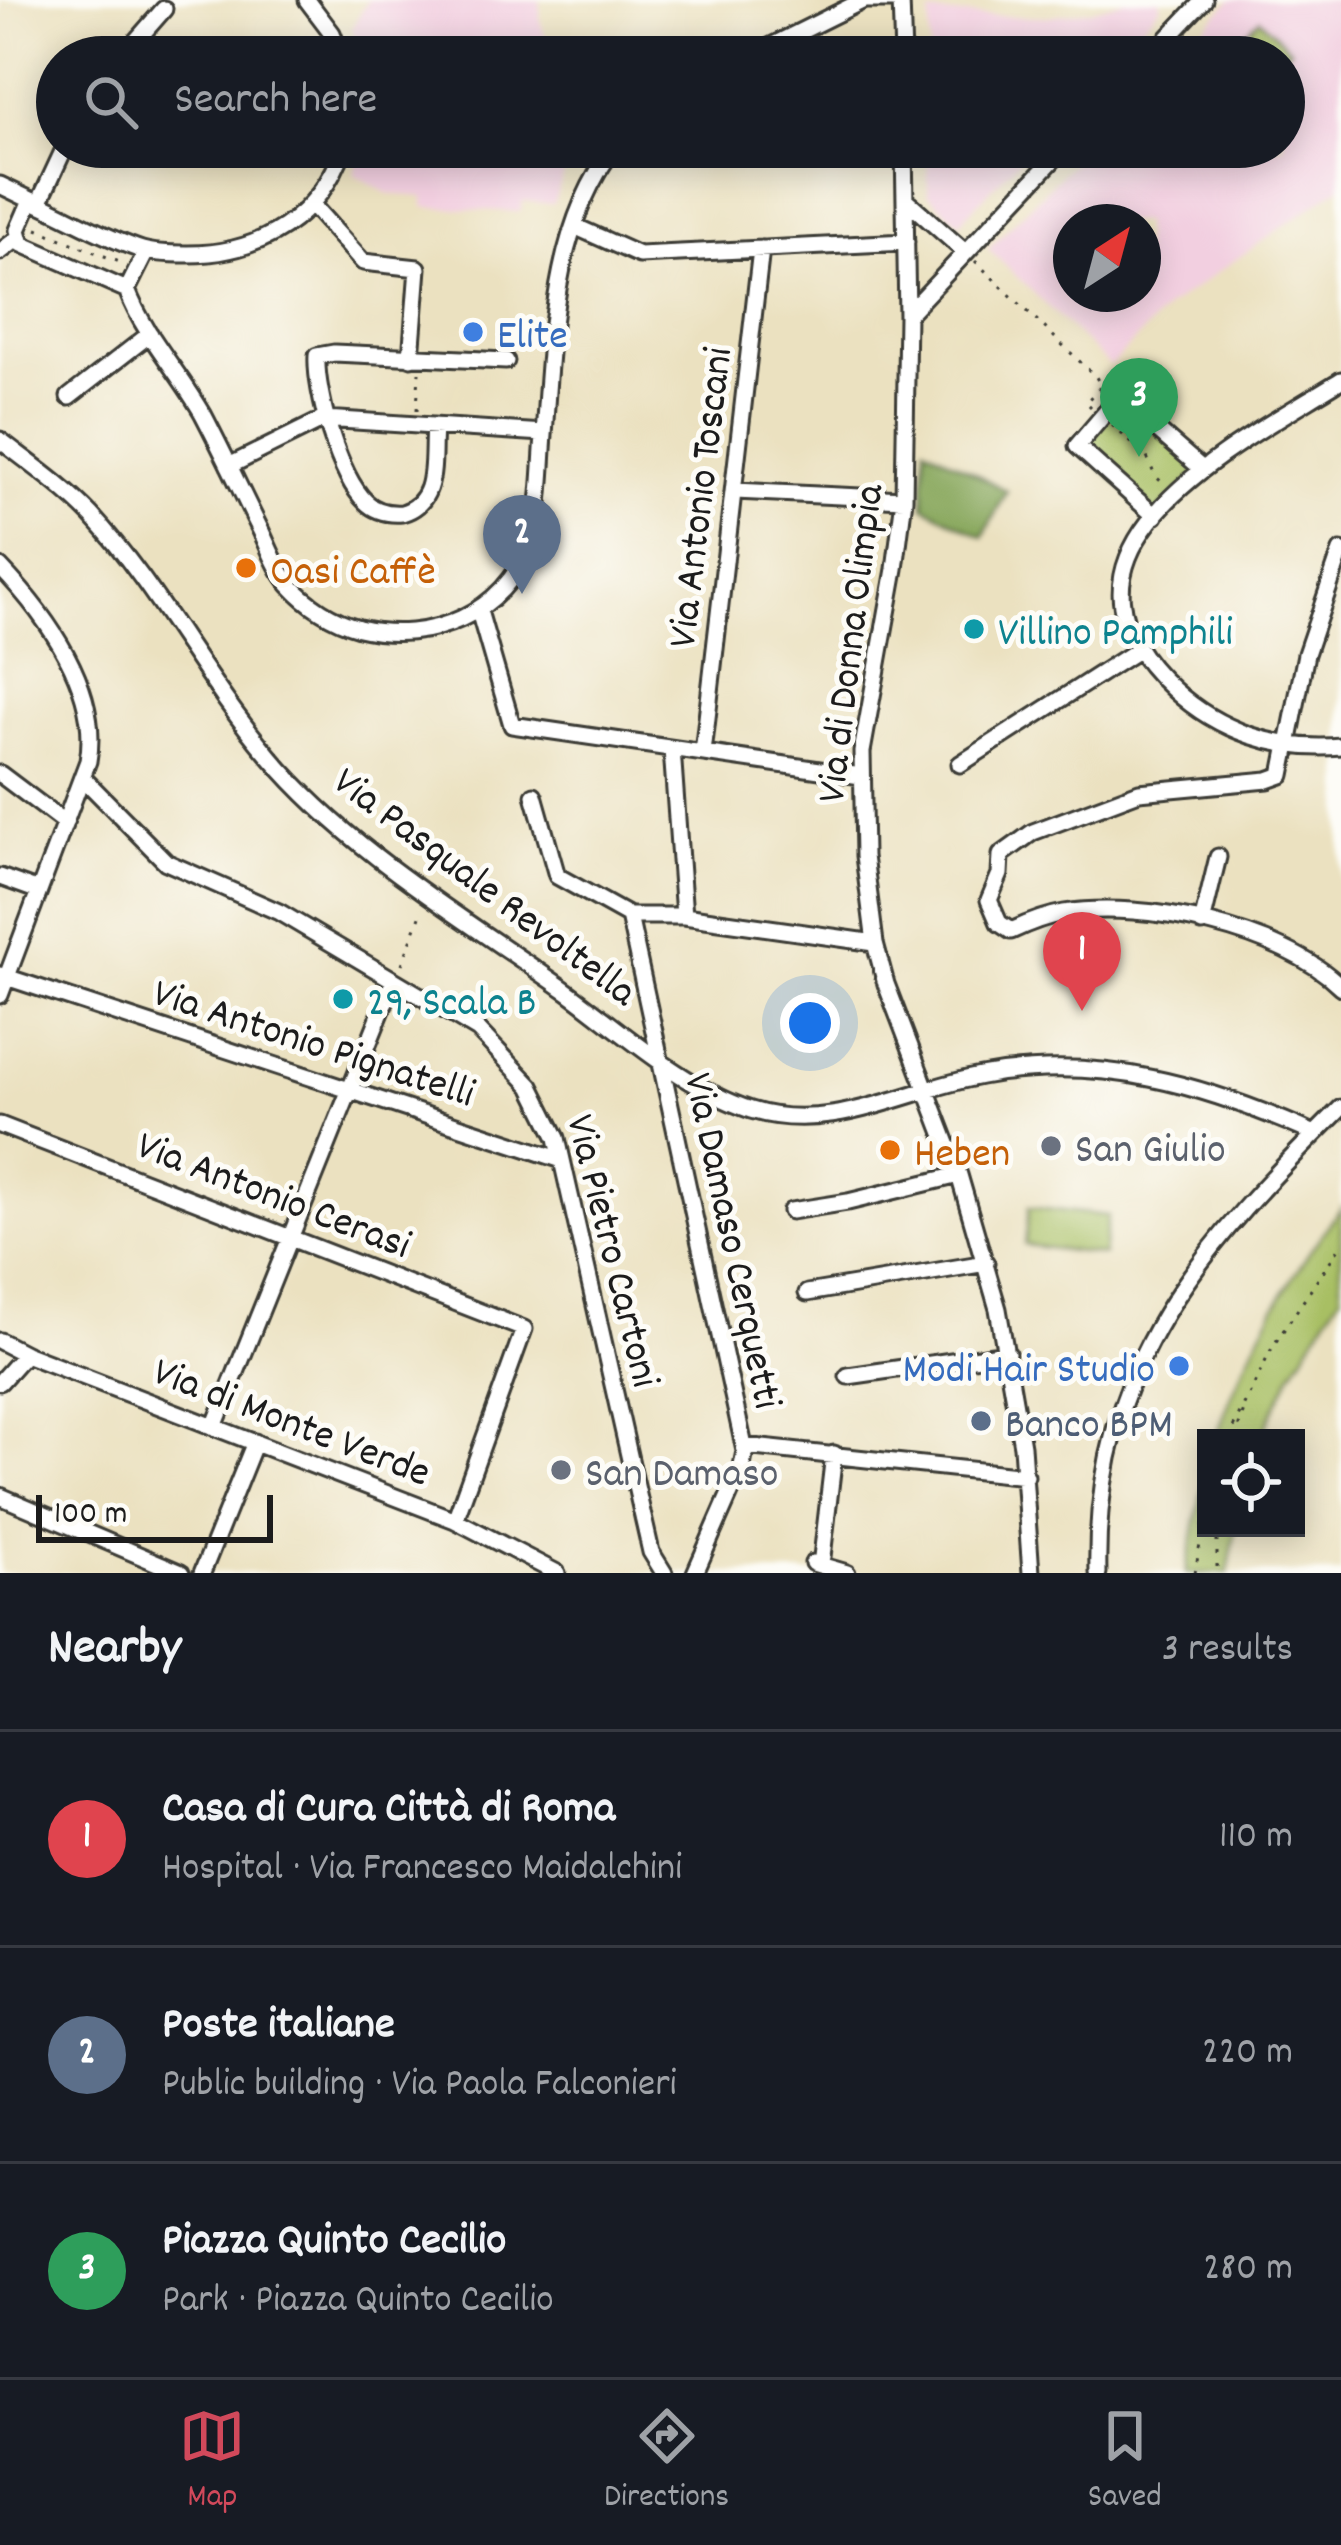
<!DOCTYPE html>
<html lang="en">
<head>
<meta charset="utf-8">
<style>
  body { margin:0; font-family:Dekko,sans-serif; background:#20242c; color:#f1f3f6 }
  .controls { position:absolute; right:36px; bottom:36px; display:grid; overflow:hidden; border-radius:0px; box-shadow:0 6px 30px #0003 }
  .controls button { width:108px; height:108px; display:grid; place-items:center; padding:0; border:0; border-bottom:3px solid #363941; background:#171b24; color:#f1f3f6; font:60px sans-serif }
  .compass { position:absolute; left:1053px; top:204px; width:108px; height:108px; border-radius:50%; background:#171b24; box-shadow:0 6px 30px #0003; rotate:36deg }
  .scale { position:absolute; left:36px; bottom:30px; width:237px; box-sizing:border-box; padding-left:12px; border:6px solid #1c1c1c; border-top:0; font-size:33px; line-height:42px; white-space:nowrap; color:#1c1c1c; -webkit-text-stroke:9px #fdfcf7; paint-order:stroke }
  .you { position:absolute; left:810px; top:1023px; width:42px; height:42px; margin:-30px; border:9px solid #fff; border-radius:50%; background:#1a73e8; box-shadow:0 0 0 18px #1a73e833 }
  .badge { display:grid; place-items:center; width:78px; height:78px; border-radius:50%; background:#d1495b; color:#fff; font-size:39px; font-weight:700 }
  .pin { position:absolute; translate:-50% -99px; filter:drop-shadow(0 3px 6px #0008) }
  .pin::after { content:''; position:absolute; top:63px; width:42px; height:36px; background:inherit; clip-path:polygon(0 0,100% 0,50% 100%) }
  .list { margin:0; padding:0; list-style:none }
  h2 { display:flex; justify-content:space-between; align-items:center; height:156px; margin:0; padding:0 48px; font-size:51px }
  h2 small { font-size:39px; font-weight:400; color:#9ea1a6 }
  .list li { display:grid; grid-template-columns:78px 1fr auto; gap:36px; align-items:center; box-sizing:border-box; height:216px; padding:0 48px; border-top:3px solid #363941 }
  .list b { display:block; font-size:45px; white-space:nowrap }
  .list p { margin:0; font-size:39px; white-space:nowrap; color:#9ea1a6 }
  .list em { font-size:39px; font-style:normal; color:#9ea1a6 }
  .icon { flex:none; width:66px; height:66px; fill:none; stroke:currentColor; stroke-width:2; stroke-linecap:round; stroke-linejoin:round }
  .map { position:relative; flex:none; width:1341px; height:1573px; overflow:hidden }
  .search { position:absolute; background:#171b24; box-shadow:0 6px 30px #0003; left:36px; right:36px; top:36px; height:132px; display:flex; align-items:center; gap:30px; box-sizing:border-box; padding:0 42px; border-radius:66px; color:#9ea1a6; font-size:45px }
  .sheet { height:804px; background:#171b24 }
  nav { display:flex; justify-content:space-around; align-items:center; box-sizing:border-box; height:168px; border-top:3px solid #363941; background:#171b24; font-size:33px; color:#9ea1a6 }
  nav a { display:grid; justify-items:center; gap:6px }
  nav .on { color:#d1495b }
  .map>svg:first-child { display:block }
</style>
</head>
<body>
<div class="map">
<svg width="1341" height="1573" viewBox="0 0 1341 1573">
  <rect width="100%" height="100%" fill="#fdfcf7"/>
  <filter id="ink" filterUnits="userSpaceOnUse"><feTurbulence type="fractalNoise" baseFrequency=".00833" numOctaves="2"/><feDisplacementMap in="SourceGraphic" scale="24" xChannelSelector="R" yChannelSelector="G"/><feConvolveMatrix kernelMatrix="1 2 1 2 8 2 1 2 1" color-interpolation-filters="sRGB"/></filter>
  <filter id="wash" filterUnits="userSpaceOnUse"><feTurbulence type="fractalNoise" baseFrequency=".004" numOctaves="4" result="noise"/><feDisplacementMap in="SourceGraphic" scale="48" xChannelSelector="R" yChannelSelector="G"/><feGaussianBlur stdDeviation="2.7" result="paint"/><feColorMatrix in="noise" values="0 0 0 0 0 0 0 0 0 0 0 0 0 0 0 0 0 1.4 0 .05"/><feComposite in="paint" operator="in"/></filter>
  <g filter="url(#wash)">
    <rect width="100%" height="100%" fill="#ebe1c0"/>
    <path fill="#f2cfe0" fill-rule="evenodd" d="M368,0H540V21L552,57H364L351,29Z
      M1126,0H1160L1161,5L1117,57H930V14L1042,17L1091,10Z
      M1231,0H1341V186L1168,307L1110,366L988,249L1088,147H1284V57H1176ZM1071,222H1143V294H1071Z
      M362,147H579L566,169L553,204L523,201L520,212L424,207V197L389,194L354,174Z
      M928,147H1031L959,223L928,194Z"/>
    <path fill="#a8bf64" stroke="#626e40" stroke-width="3" d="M1260,19L1290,49L1282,57H1223Z
      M1119,397L1201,468L1155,516L1077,446Z
      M1029,1207L1108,1216L1103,1255L1025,1245Z
      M1341,1208V1294L1290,1376L1260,1438H1216C1244,1354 1287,1279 1341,1208Z
      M1206,1470V1528H1236L1228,1573H1186Z"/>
    <path fill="#86a65a" stroke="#51613b" stroke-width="3" d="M925,446L1007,491L983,537L924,506Z"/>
  </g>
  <g filter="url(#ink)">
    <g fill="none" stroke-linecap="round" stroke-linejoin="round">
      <g stroke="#3b3a35" stroke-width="21">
        <path id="minor" d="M307,0L332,33L341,57
          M868,0H891
          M901,0L903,57
          M122,57L164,9
          M749,57L864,0
          M1150,57L1204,0
          M904,147L907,315L904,499L895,569L862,752L864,856L875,943L886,984L959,1175L998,1309L1022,1446L1031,1573
          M0,185L31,200
          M905,199L965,252
          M39,203L65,147
          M312,205L363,262L418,268L411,358
          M574,226L639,255L906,242
          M0,252L17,239
          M146,252L127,290L22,244L18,230L31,200C68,216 104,238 142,250C155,254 174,254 188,254C261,254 320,217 344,147
          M127,290C144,335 179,372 203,414C223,452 241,491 260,529C269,547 276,569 290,585C308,605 333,621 359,628C429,645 505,614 530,543C542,508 541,472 544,435C551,339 553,225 615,147
          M907,315L1065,147
          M1341,380C1239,444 1022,550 1173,689C1218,731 1279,752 1341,746
          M69,397L150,334
          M434,427C431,460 440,502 402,513C388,514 376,512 366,502C339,476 315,392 317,356L334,353L506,361
          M0,440C31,464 64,487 91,515C159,589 204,680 269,756C350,852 467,920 568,992C624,1033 684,1088 751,1110C830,1135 905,1090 981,1076C1100,1054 1206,1085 1315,1134
          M229,466L324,419L544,433
          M735,491L904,499
          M1155,516L1077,446L1119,397L1201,468
          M1341,551L1306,654L1282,775L1268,780L1139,792L1033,832L1001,855L1000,874L989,900L999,923L1011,931C1028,923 1046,916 1064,913C1145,900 1282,929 1341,987
          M0,567C47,616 101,690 88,761L0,995
          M479,611L512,725L861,776
          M672,749L684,916
          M703,753L761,249
          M960,764L1139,649
          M0,774L65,823
          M82,777L166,862L279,912L478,1030L531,1086L557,1138L651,1552L664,1573
          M534,795L557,876L629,916H684L875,943
          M0,877L39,891
          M629,916L745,1451L742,1466L695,1573
          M1202,923L1218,857
          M0,975L562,1160
          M0,1125L524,1329L455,1520
          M791,1211L848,1202L959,1175
          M807,1293L986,1263
          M0,1341L25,1354L455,1520L557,1573
          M848,1376L1007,1353
          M0,1382L25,1354
          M214,1427L394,980
          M744,1446L1026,1476
          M0,1496L181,1573
          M822,1557L834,1454
          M813,1563L847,1573
          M202,1573L255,1442
          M1098,1573C1093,1364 1203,1245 1341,1108"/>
      </g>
      <path stroke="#3b3a35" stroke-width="3" stroke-dasharray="3 9" stroke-linecap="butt" d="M37,229L122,263
        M975,261L1096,377L1101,386L1086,402L1091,407
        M417,410L419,372
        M1112,425L1147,457L1155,476L1164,484
        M402,964L422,911
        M1228,1438L1273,1346L1341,1245
        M1235,1438L1244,1410
        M1217,1528V1573
        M1195,1573L1206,1509"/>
      <use href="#minor" stroke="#fff" stroke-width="15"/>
    </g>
  </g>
  <g fill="#3f7fe0" stroke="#fdfcf7" stroke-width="4.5">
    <circle cx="473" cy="332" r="12"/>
    <circle cx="1179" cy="1366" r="12"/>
  </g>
  <g fill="#e8710a" stroke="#fdfcf7" stroke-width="4.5">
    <circle cx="246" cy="568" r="12"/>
    <circle cx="890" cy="1150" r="12"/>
  </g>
  <g fill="#0f9aa8" stroke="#fdfcf7" stroke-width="4.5">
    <circle cx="974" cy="629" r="12"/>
    <circle cx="343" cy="999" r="12"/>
  </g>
  <g fill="#6b7280" stroke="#fdfcf7" stroke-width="4.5">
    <circle cx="1051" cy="1146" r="12"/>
    <circle cx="561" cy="1470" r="12"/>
  </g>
  <circle fill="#5c6f8a" stroke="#fdfcf7" stroke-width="4.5" cx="981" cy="1421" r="12"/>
  <g text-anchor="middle" stroke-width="10" stroke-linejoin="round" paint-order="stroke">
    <g font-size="42" fill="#366cbe" stroke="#fdfcf7" text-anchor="start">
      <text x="497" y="347">Elite</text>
      <text x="1155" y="1381" text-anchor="end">Modi Hair Studio</text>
    </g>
    <g font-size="42" fill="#1c1c1c" stroke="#fdfcf7">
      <text transform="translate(697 497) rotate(-83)" y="15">Via Antonio Toscani</text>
      <text transform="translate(847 643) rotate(-83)" y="15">Via di Donna Olimpia</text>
      <text transform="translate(487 884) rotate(37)" y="15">Via Pasquale Revoltella</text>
      <text transform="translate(315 1040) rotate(18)" y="15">Via Antonio Pignatelli</text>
      <text transform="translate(275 1192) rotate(21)" y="15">Via Antonio Cerasi</text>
      <text transform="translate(736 1240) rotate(78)" y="15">Via Damaso Cerquetti</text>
      <text transform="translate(616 1250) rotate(76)" y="15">Via Pietro Cartoni</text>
      <text transform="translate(293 1419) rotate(21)" y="15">Via di Monte Verde</text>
    </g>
    <g font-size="42" fill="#c56008" stroke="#fdfcf7" text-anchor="start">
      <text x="270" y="583">Oasi Caffè</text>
      <text x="914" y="1165">Heben</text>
    </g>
    <g font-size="42" fill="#0d838f" stroke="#fdfcf7" text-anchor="start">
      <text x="998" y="644">Villino Pamphili</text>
      <text x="367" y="1014">29, Scala B</text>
    </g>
    <g font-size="42" fill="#5b616d" stroke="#fdfcf7" text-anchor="start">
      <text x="1075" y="1161">San Giulio</text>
      <text x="585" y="1485">San Damaso</text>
    </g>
    <g font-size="42" fill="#4e5e75" stroke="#fdfcf7" text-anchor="start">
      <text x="1005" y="1436">Banco BPM</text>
    </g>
  </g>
</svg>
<div class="controls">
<button><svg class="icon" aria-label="locate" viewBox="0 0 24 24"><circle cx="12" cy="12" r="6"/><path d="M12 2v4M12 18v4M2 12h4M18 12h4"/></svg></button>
</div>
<svg class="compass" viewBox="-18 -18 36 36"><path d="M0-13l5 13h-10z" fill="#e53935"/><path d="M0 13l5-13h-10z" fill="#9ea1a6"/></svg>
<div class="scale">100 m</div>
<div class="you"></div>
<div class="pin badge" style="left:1082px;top:1011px;background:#e0444e">1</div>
<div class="pin badge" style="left:522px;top:594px;background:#5c6f8a">2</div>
<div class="pin badge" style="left:1139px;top:457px;background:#2e9e5b">3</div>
<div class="search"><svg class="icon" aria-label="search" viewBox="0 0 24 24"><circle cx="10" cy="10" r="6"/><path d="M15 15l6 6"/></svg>Search here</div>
</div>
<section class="sheet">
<h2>Nearby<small>3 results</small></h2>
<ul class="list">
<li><span class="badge" style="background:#e0444e">1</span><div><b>Casa di Cura Città di Roma</b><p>Hospital · Via Francesco Maidalchini</p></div><em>110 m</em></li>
<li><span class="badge" style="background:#5c6f8a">2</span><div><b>Poste italiane</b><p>Public building · Via Paola Falconieri</p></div><em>220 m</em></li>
<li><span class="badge" style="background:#2e9e5b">3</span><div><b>Piazza Quinto Cecilio</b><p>Park · Piazza Quinto Cecilio</p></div><em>280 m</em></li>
</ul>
</section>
<nav>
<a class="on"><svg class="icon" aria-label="map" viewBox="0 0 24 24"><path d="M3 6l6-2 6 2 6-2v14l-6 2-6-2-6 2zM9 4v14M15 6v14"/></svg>Map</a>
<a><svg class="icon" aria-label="directions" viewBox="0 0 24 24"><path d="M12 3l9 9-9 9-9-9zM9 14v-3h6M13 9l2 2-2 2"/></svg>Directions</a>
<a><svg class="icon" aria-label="saved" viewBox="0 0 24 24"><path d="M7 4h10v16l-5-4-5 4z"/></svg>Saved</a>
</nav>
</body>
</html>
